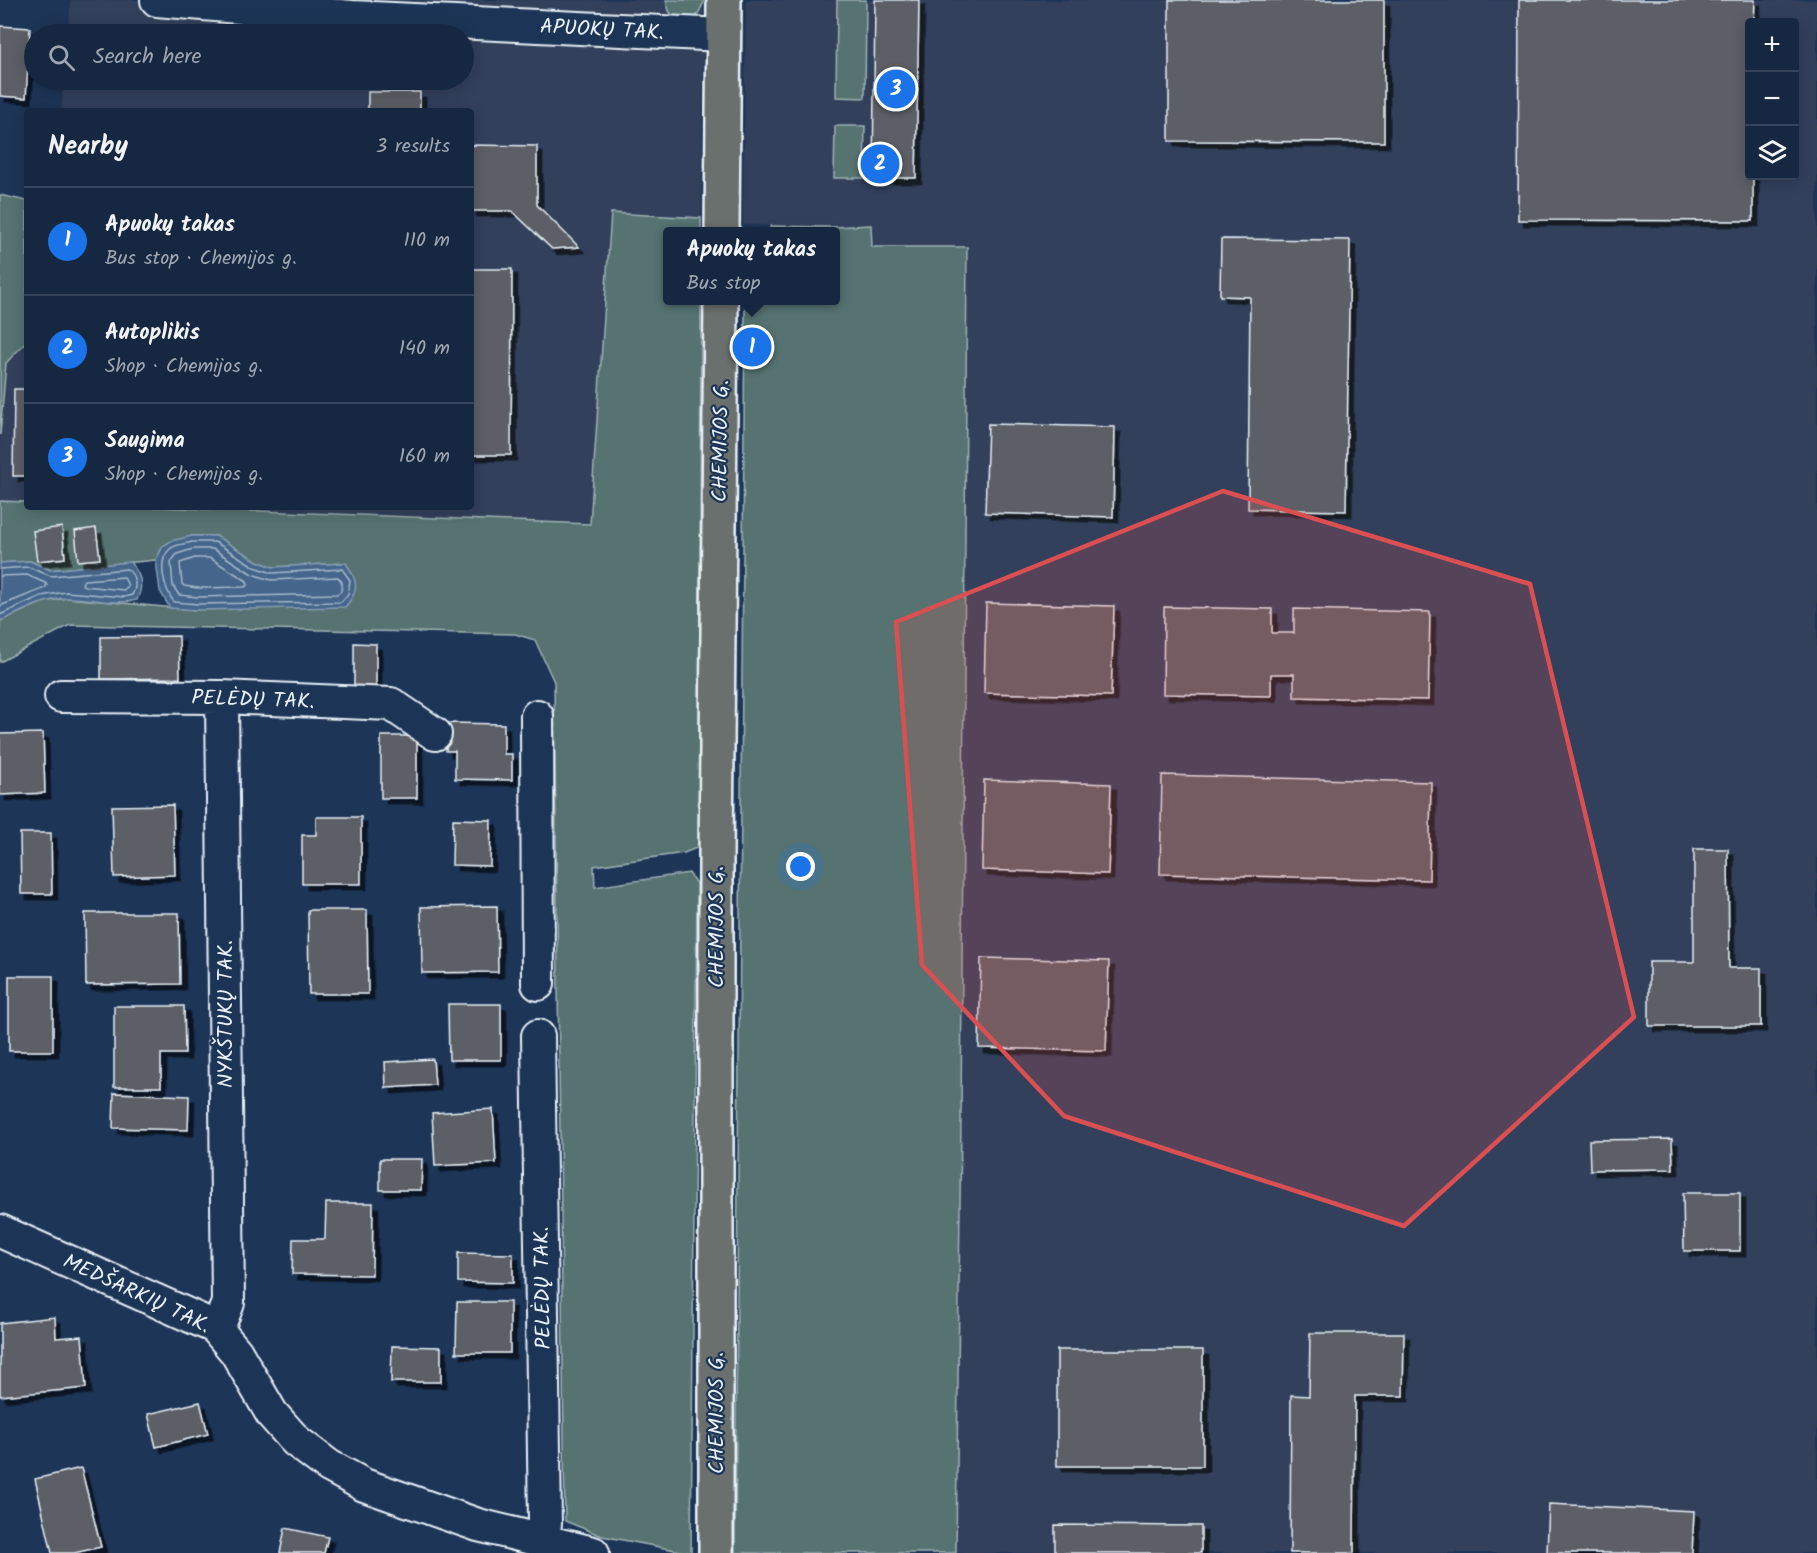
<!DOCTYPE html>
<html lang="en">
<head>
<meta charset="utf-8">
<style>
  body { margin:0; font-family:Kalam,sans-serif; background:#1f3048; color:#f1f3f6 }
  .controls { position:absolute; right:18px; top:18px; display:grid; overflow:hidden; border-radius:6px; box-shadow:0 3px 15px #0003 }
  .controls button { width:54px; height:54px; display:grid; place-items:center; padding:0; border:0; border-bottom:2px solid #35445a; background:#162841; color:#f1f3f6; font:30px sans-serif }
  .you { position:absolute; left:801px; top:867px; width:21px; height:21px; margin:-15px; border:4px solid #fff; border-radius:50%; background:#1a73e8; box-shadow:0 0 0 9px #1a73e833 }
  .badge { display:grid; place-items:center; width:39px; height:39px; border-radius:50%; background:#1a73e8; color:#fff; font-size:20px; font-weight:700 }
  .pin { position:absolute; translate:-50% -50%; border:3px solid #fff; box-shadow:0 2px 6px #0006 }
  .popup { position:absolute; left:663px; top:227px; width:177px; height:78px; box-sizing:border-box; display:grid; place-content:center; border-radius:6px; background:#162841; filter:drop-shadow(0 2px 4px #0005); font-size:20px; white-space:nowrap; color:#9ea6b1 }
  .popup b { font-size:22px; color:#f1f3f6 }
  .popup::after { content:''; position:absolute; left:50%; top:100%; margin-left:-12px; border:12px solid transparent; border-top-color:#162841 }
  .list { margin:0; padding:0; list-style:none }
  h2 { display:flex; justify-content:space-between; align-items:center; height:78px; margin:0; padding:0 24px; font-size:26px }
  h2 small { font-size:20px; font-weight:400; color:#9ea6b1 }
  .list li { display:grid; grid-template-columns:39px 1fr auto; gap:18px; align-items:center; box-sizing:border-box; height:108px; padding:0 24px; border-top:2px solid #35445a }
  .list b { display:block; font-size:22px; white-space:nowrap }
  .list p { margin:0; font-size:20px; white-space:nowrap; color:#9ea6b1 }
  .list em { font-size:20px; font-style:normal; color:#9ea6b1 }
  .icon { flex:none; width:33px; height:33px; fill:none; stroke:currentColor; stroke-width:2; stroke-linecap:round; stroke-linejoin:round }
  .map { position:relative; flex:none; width:1817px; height:1553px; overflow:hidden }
  .search { position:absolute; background:#162841; box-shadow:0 3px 15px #0003; left:24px; top:24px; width:450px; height:66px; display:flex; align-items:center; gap:15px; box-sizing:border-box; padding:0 21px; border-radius:33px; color:#9ea6b1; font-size:22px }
  .panel { position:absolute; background:#162841; box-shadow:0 3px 15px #0003; left:24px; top:108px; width:450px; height:402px; border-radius:6px }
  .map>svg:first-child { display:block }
</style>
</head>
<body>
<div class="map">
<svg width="1817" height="1553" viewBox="0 0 1817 1553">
  <defs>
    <filter id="shadow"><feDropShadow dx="5.5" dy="5.5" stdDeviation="0" flood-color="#0009"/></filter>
  </defs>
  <rect width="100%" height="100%" fill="#1d3557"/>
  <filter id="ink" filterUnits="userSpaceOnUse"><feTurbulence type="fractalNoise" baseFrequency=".0167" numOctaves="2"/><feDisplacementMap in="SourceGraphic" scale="12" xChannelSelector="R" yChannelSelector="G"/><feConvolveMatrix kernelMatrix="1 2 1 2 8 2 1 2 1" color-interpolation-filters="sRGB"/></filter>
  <g filter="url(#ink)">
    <path fill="#30415b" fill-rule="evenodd" d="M71,0H704L701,218L611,213L590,524L158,507H471V111H61L64,80H464V34H68Z
      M746,0H1817V1553H956L961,1118L967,247H871V225L833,227L743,225ZM1750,22H1794V176H1750Z
      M27,341V502L0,501V435L6,363Z"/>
    <path fill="#567371" stroke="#9fb2b4" stroke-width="1.5" d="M666,0H704V2L698,14L688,24L677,22L669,11Z
      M837,0H866L865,98L836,97Z
      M835,126H865L864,178H834Z
      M0,195L27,201V341L6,363L0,435Z
      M611,213L701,218V231L668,232V300L701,301L699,847L684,853L594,866L595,887L689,873L697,885L691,1553L602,1536L565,1521L554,682L535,640L515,634L70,625L0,662V621L43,602L67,598L197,610L345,563L273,567L257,561L216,536H192L163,546L156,560L50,570L30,561L0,563V501L27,502V507H158L590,524Z
      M871,225L872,247H967L961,1118L956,1553H735L745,301L836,300V232L768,231L771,226L833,227Z"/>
    <path fill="#44658a" stroke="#869db6" stroke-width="1.5" d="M192,536H216L257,561L273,567L346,563C358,581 360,590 345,607L197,610L170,608L160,591L156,560L163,546L171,541Z
      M30,561L50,570L130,562C141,575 144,584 137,600C113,606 90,597 67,598C43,599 21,612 0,621V563Z"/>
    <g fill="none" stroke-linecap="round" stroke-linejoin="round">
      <path stroke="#a6b9cc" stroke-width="1.5" d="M192,542H215L255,567L272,573L342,569L350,580L348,594L341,602L198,604L174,602C165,590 156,561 170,549C175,544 185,544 192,542Z
        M193,549H213L252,574L271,580L338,577L342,582L341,591L337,594L198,597L179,595L173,586L171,562L177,554Z
        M195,558H210L247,581L248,585L245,587L198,588L184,586L182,584L180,563Z
        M0,569L28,567L51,576L127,569C135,575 138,586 132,595L124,597L66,592L41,596L0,615
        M0,576L27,575L45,583L47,585L45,588L0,606
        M124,577L128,586L124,590L84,586L82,584L84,580Z"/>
    </g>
    <path fill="#5b5e65" stroke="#e8f1f8" stroke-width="1.5" filter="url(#shadow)" d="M875,0H919L916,178H873Z
      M1169,0H1384V142L1169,141Z
      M1519,0H1755L1754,22H1750V176H1753V221L1518,220Z
      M0,26L30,28L26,98L0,96Z
      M368,92H420V111H368Z
      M471,145L537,146V205L579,247L552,249L512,211H471Z
      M1221,239L1350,240L1346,511L1248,509L1250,297L1220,296Z
      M471,269H512L511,455H471Z
      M14,389H27V476H13Z
      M988,424L1115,427L1113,517L985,513Z
      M62,527L65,558L37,561L33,531Z
      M96,528L100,559L78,561L75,531Z
      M986,603L1114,606L1111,696L984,693Z
      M1164,607L1272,609V633H1294V609L1430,612L1428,700L1294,697V674H1271V696L1163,694Z
      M179,636L180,678L101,679V637Z
      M354,643L376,644V699H354Z
      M447,723L504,724V754H512V780L455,779V751H446Z
      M43,733L45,793L0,795V734Z
      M381,736H417V798H381Z
      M1162,775L1431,782L1429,880L1160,874Z
      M984,780L1111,784L1108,874L982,870Z
      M173,805L175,875L114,877L112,806Z
      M316,817H361V884H302V835H316Z
      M453,819L491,820L490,866L452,865Z
      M20,833H51L52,894H21Z
      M1694,849H1728L1729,968H1761V1026H1649V962H1694Z
      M497,906L498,972L422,973L421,907Z
      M308,910H367L368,994H309Z
      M85,913H179L180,984L86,985Z
      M981,958L1109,961L1106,1051L979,1048Z
      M9,976H53V1051H9Z
      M448,1004H501V1060H449Z
      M114,1006H184L185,1054H161V1087H114Z
      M433,1059L435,1085L386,1088L385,1062Z
      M114,1093L189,1096L188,1130L113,1128Z
      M493,1109L496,1163L435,1166L432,1113Z
      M1672,1139L1673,1169L1590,1170L1589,1140Z
      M380,1159H422L421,1190H380Z
      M1683,1193H1740V1251H1684Z
      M326,1203H373L372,1275L292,1274L293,1239H325Z
      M458,1253L513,1254V1283L458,1282Z
      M457,1302H510V1353H456Z
      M55,1317L56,1338L82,1336L86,1388L0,1396V1323Z
      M1310,1333H1404L1403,1396H1355L1354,1553H1290L1291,1395L1309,1396Z
      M392,1346L441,1347V1382H391Z
      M1057,1350H1203V1466H1057Z
      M200,1402L208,1434L156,1447L148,1414Z
      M81,1468L101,1547L74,1553H52L35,1479Z
      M1549,1504L1694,1511L1692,1553H1547Z
      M1055,1525L1201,1526V1553H1055Z
      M285,1528L328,1537L324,1553H280Z"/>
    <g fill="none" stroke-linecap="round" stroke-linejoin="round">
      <g stroke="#e8f1f8" stroke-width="36">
        <path id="minor" d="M157,0L352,17L724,35
          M61,696L222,697L391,704L435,734
          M537,716L538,984
          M538,1036L545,1523L543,1540
          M0,1231L215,1327L236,1352L272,1414L296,1441L329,1466L364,1485L478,1525L593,1553
          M215,1327L222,1318L228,1303L222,697"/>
      </g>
      <g stroke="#e8f1f8" stroke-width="38">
        <path id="major" d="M722,232L724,0
          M716,1553V859L721,300"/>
      </g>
      <use href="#minor" stroke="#1d3557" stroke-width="32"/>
      <use href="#major" stroke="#6b706d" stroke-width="33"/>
    </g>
  </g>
  <path fill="#da5052" fill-opacity="0.2" stroke="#da5052" stroke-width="4.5" stroke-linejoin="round" d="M1223,491L1530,584L1634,1017L1404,1226L1064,1116L922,965L896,622Z"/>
  <g text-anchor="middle" stroke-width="4.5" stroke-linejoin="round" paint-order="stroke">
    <g font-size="21" fill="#e8f1f8" stroke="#1d3557">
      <text transform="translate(602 29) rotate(3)" y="7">APUOKŲ TAK.</text>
      <text transform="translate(720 441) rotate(-89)" y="7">CHEMIJOS G.</text>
      <text transform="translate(253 699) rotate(2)" y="7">PELĖDŲ TAK.</text>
      <text transform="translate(716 927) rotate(-90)" y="7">CHEMIJOS G.</text>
      <text transform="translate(225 1014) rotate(-90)" y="7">NYKŠTUKŲ TAK.</text>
      <text transform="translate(542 1288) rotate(-91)" y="7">PELĖDŲ TAK.</text>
      <text transform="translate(137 1293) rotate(25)" y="7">MEDŠARKIŲ TAK.</text>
      <text transform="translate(716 1413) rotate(-90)" y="7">CHEMIJOS G.</text>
    </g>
  </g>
</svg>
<div class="controls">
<button>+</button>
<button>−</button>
<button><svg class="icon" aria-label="layers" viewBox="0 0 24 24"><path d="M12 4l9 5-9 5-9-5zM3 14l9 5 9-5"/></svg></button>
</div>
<div class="you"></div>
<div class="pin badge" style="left:752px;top:347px">1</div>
<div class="popup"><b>Apuokų takas</b>Bus stop</div>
<div class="pin badge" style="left:880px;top:164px">2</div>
<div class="pin badge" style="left:896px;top:89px">3</div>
<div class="search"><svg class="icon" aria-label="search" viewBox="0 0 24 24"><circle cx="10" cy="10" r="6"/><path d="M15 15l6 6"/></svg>Search here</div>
<section class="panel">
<h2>Nearby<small>3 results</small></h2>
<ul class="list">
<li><span class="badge">1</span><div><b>Apuokų takas</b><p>Bus stop · Chemijos g.</p></div><em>110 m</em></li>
<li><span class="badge">2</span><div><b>Autoplikis</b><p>Shop · Chemijos g.</p></div><em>140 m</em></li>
<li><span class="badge">3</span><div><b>Saugima</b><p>Shop · Chemijos g.</p></div><em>160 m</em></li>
</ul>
</section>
</div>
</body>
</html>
